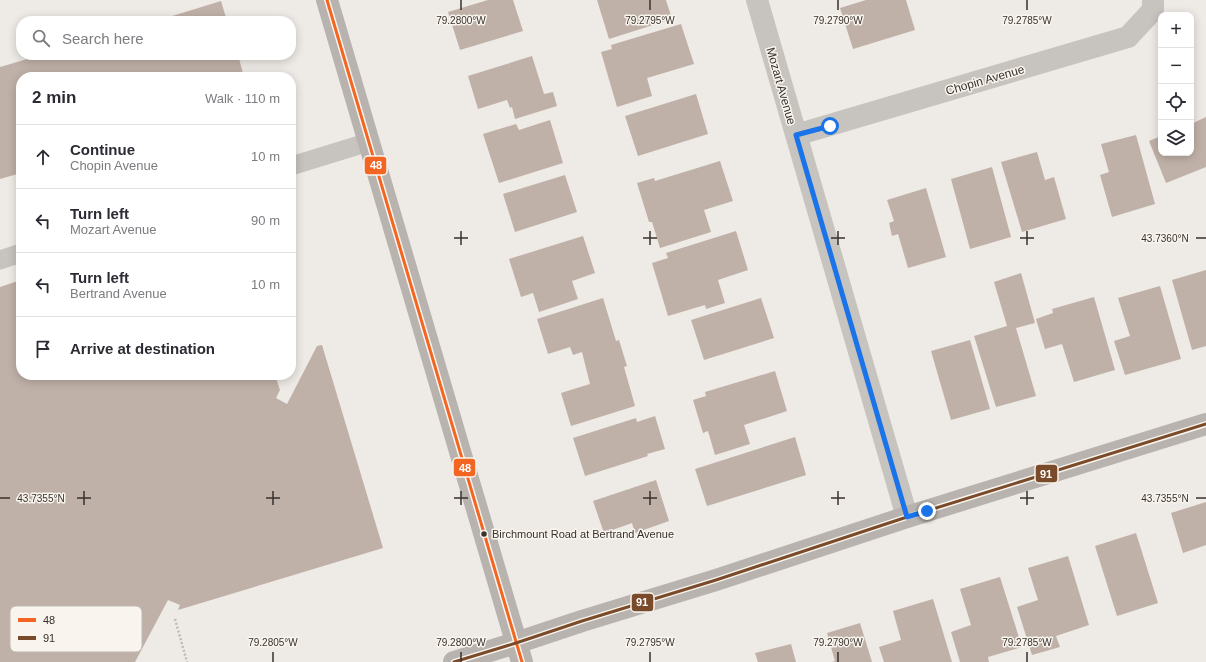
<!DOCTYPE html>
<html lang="en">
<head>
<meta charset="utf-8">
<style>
  body { margin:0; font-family:Helvetica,sans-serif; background:#f7f7f7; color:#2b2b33 }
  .controls { position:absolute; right:12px; top:12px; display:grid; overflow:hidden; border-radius:8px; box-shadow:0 2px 10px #0003 }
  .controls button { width:36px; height:36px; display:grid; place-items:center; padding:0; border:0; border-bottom:1px solid #e1e1e2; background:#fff; color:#2b2b33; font:20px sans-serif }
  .stop { position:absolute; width:12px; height:12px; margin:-9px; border:3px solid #1a73e8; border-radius:50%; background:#fff }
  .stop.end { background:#1a73e8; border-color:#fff; box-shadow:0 1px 4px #0008 }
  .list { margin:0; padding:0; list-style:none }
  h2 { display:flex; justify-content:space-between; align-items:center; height:52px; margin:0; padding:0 16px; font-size:17px }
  h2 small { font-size:13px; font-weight:400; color:#7c7c81 }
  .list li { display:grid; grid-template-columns:26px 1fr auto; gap:12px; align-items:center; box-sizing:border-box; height:64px; padding:0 16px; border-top:1px solid #e1e1e2 }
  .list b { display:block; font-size:15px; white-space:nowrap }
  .list p { margin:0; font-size:13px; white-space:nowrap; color:#7c7c81 }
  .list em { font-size:13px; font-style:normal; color:#7c7c81 }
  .icon { flex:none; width:22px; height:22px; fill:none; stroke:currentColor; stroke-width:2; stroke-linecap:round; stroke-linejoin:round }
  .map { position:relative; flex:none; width:1206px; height:662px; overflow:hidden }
  .search { position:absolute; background:#fff; box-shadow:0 2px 10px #0003; left:16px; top:16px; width:280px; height:44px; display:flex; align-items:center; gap:10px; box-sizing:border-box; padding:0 14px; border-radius:16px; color:#7c7c81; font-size:15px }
  .panel { position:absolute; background:#fff; box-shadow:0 2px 10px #0003; left:16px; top:72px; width:280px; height:308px; border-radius:16px }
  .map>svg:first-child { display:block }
</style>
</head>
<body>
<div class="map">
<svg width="1206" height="662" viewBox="0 0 1206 662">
  <rect width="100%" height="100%" fill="#eeeae5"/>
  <path fill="#c0b1a8" d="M488,0H513L523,31L460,50L448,12Z
    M597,0H666L672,19L609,39Z
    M866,0H906L915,30L853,49L840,8Z
    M221,1L227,21H156Z
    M681,24L694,64L647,78L652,96L617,107L601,52L612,49L611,45Z
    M41,55H238L244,77H21V173L0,179V67Z
    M532,56L544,94L553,92L557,106L515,119L512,107L510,108L507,100L478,109L468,76Z
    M696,94L708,134L638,156L625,116Z
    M1206,117V167L1166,183L1149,141L1161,136V153H1191V124Z
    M550,120L563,163L499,183L483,134L516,124L519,130Z
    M1136,135L1155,204L1112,217L1100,175L1109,172L1101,144Z
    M1037,152L1045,180L1054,177L1066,219L1022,232L1001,162Z
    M720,161L733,201L704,210L711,232L660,248L652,222H649L637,183L654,178L655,181Z
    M992,167L1011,237L970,249L951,179Z
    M565,175L577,212L515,232L503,194Z
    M926,188L946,257L908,268L898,234L892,236L889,223L894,221L887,200Z
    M736,231L748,270L718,280L725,303L706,309L705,305L668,316L652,263L668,258L666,253Z
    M583,236L595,273L572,281L578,299L539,312L533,293L521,297L509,259Z
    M1206,270V346L1192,350L1172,280Z
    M1021,273L1035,323L1016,328L1036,396L996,407L974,336L1007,326L994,282Z
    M21,280V375H275L280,390L276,398L287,404L317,346L322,345L383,548L178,610L180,605L168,600L135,662H0V287Z
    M1160,286L1181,359L1125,375L1114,341L1130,336L1118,298Z
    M1094,297L1115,370L1074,382L1062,344L1045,349L1036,319L1053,313L1052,309Z
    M603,298L616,341L619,340L627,366L624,367L635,406L571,426L561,393L590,384L582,352L573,355L570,347L548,354L537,319Z
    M761,298L774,338L704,360L691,320Z
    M970,340L990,409L951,420L931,351Z
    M775,371L787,411L744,425L750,444L715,455L708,431L703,433L693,400L706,396L705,392Z
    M655,416L665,449L647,454L648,456L585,476L573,438L636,418L637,422Z
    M795,437L806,475L707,506L695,469Z
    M656,480L669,521L635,533L632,523L604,533L593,501Z
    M1206,502V545L1183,553L1171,513Z
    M1136,533L1158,603L1117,616L1095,546Z
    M1068,556L1089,625L1056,636L1060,647L1032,655L1017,607L1038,600L1028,568Z
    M1000,577L1022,647L988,657L989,662H960L951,632L971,625L960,589Z
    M933,599L952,662H884L879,647L901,640L893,611Z
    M860,623L872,662H832L835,661L827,633Z
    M791,644L796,662H758L755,653Z"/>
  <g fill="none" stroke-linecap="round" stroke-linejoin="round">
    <path stroke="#c0bbb6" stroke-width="2.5" stroke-dasharray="2 2" stroke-linecap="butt" d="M175,619L187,662"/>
    <path stroke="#c7c3be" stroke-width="19" d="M291,166L369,142
      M0,260L21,253"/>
    <path stroke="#c7c3be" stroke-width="22" d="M757,0L907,517
      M796,135L1128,37L1153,10V0"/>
    <path stroke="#b8b3ae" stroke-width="22" d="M327,0L522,662
      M454,662L516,643L582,621L716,580L907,517L1206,424"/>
    <g stroke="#f9f5ee" stroke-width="6">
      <path id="bus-1" d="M327,0L522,662"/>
    </g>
    <g stroke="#f9f5ee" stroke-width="6">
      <path id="bus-2" d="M454,662L516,643L582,621L716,580L907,517L1206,424"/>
    </g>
    <use href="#bus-1" stroke="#f26522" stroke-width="3"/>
    <use href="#bus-2" stroke="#7a4b2a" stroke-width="3"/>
  </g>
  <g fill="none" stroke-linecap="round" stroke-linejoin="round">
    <path stroke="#1a73e8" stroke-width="5" d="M830,126L796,135L907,517L927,511"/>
  </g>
  <path fill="none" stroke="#38312c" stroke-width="1.5" d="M461,0V10M650,0V10M838,0V10M1027,0V10M461,231V245M650,231V245M838,231V245M1027,231V245M454,238H468M643,238H657M831,238H845M1020,238H1034M1196,238H1206M84,491V505M273,491V505M461,491V505M650,491V505M838,491V505M1027,491V505M0,498H10M77,498H91M266,498H280M454,498H468M643,498H657M831,498H845M1020,498H1034M1196,498H1206M273,652V662M461,652V662M650,652V662M838,652V662M1027,652V662"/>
  <circle fill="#38312c" stroke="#f9f5ee" stroke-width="1.5" cx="484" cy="534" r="3.5"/>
  <g text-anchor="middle" stroke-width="3" stroke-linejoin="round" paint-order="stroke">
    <g font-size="11" fill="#38312c" stroke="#f9f5ee" text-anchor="start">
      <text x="492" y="538">Birchmount Road at Bertrand Avenue</text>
    </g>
    <g font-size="12" fill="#38312c" stroke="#f9f5ee">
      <text transform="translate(985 80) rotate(-16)" y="4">Chopin Avenue</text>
      <text transform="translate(781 86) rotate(74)" y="4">Mozart Avenue</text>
    </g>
  </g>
  <rect x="10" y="606" width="132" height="46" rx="6" fill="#f9f5ee" stroke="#bfbab4" stroke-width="1"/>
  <rect x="18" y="618" width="18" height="4" fill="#f26522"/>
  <rect x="18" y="636" width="18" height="4" fill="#7a4b2a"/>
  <g font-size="11" fill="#38312c">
    <text x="43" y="624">48</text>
    <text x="43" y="642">91</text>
  </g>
  <g font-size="10" text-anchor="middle" fill="#38312c" stroke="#f9f5ee" stroke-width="3" stroke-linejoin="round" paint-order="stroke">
    <text x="461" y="24">79.2800°W</text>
    <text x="650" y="24">79.2795°W</text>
    <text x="838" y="24">79.2790°W</text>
    <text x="1027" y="24">79.2785°W</text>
    <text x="1165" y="242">43.7360°N</text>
    <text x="41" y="502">43.7355°N</text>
    <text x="1165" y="502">43.7355°N</text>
    <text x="273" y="646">79.2805°W</text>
    <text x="461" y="646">79.2800°W</text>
    <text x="650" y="646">79.2795°W</text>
    <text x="838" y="646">79.2790°W</text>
    <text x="1027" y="646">79.2785°W</text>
  </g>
  <g stroke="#f9f5ee" stroke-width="1.5">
    <rect x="364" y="156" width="23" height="19" rx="4" fill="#f26522"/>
    <rect x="453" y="458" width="23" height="19" rx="4" fill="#f26522"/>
    <rect x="1035" y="464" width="23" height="19" rx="4" fill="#7a4b2a"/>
    <rect x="631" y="593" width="23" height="19" rx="4" fill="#7a4b2a"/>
  </g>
  <g font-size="11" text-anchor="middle" font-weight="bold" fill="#fff">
    <text x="376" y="169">48</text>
    <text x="465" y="472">48</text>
    <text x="1046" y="478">91</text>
    <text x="642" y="606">91</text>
  </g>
</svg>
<div class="controls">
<button>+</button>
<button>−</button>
<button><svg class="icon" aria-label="locate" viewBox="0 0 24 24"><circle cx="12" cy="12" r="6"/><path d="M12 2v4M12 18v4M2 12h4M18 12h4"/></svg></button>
<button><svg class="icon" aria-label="layers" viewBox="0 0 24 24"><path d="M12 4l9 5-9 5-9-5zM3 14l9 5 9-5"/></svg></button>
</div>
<div class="stop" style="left:830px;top:126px"></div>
<div class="stop end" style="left:927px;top:511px"></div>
<div class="search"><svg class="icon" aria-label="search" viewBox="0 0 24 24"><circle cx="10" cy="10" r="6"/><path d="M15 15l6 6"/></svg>Search here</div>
<section class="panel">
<h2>2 min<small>Walk · 110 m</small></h2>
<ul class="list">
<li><svg class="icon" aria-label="ahead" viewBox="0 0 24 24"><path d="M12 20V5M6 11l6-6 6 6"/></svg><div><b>Continue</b><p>Chopin Avenue</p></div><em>10 m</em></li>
<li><svg class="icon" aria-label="left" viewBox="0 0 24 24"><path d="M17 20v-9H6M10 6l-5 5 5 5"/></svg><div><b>Turn left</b><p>Mozart Avenue</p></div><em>90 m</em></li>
<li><svg class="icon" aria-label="left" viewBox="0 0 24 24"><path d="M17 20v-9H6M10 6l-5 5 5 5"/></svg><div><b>Turn left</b><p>Bertrand Avenue</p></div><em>10 m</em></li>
<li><svg class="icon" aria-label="arrive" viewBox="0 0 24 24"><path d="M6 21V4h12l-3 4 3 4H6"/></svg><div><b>Arrive at destination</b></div></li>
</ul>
</section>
</div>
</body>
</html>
